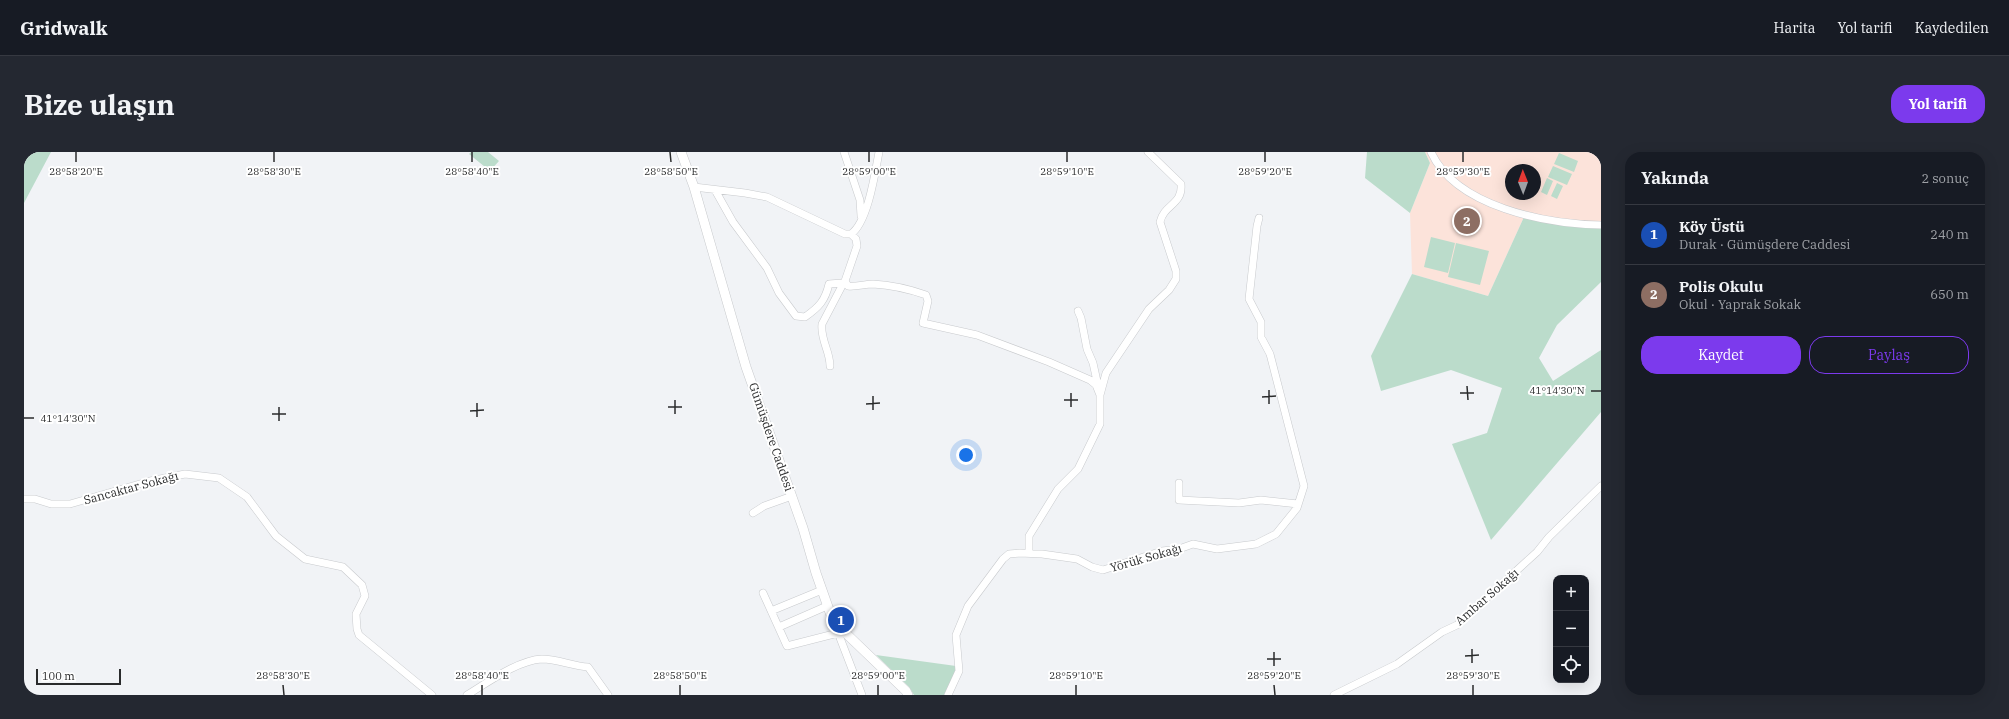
<!DOCTYPE html>
<html lang="tr">
<head>
<meta charset="utf-8">
<style>
  body { margin:0; font-family:"IBM Plex Serif",serif; background:#242831; color:#f1f3f6 }
  .controls { position:absolute; right:12px; bottom:12px; display:grid; overflow:hidden; border-radius:8px; box-shadow:0 4px 16px #0002 }
  .controls button { width:36px; height:36px; display:grid; place-items:center; padding:0; border:0; border-bottom:1px solid #363941; background:#171b24; color:#f1f3f6; font:20px sans-serif }
  .compass { position:absolute; left:1481px; top:12px; width:36px; height:36px; border-radius:50%; background:#171b24; box-shadow:0 4px 16px #0002; rotate:359deg }
  .scale { position:absolute; left:12px; bottom:10px; width:85px; box-sizing:border-box; padding-left:4px; border:2px solid #2a2b2c; border-top:0; font-size:11px; line-height:14px; white-space:nowrap; color:#2a2b2c; -webkit-text-stroke:3px #fff; paint-order:stroke }
  .you { position:absolute; left:942px; top:303px; width:14px; height:14px; margin:-10px; border:3px solid #fff; border-radius:50%; background:#1a73e8; box-shadow:0 0 0 6px #1a73e833 }
  .badge { display:grid; place-items:center; width:26px; height:26px; border-radius:50%; background:#7c3aed; color:#fff; font-size:13px; font-weight:700 }
  .pin { position:absolute; translate:-50% -50%; border:2px solid #fff; box-shadow:0 1px 4px #0006 }
  .list { margin:0; padding:0; list-style:none }
  h2 { display:flex; justify-content:space-between; align-items:center; height:52px; margin:0; padding:0 16px; font-size:17px }
  h2 small { font-size:13px; font-weight:400; color:#9ea1a6 }
  .list li { display:grid; grid-template-columns:26px 1fr auto; gap:12px; align-items:center; box-sizing:border-box; height:60px; padding:0 16px; border-top:1px solid #363941 }
  .list b { display:block; font-size:15px; white-space:nowrap }
  .list p { margin:0; font-size:13px; white-space:nowrap; color:#9ea1a6 }
  .list em { font-size:13px; font-style:normal; color:#9ea1a6 }
  .actions { display:flex; gap:8px; padding:12px 16px }
  .actions a { flex:1; padding:9px 0; border:1px solid #7c3aed; border-radius:16px; text-align:center; font-size:14px; color:#7c3aed }
  .actions .main { background:#7c3aed; color:#fff }
  .icon { flex:none; width:22px; height:22px; fill:none; stroke:currentColor; stroke-width:2; stroke-linecap:round; stroke-linejoin:round }
  .map { position:relative; flex:none; width:1577px; height:543px; overflow:hidden; border-radius:16px }
  header { display:flex; align-items:center; gap:24px; box-sizing:border-box; height:56px; padding:0 20px; background:#171b24; border-bottom:1px solid #363941 }
  header strong { font-size:19px }
  nav { display:flex; gap:22px; margin-inline-start:auto; font-size:14px }
  .intro { display:flex; align-items:center; justify-content:space-between; box-sizing:border-box; height:96px; padding:0 24px }
  h1 { margin:0; font-size:28px }
  .button { padding:10px 18px; border-radius:16px; background:#7c3aed; color:#fff; font-size:14px; font-weight:700 }
  main { display:flex; gap:24px; padding:0 24px }
  aside { flex:1; background:#171b24; border-radius:16px; box-shadow:0 4px 16px #0002 }
  .map>svg:first-child { display:block }
</style>
</head>
<body>
<header>
<strong>Gridwalk</strong>
<nav><a>Harita</a><a>Yol tarifi</a><a>Kaydedilen</a></nav>
</header>
<div class="intro"><h1>Bize ulaşın</h1><a class="button">Yol tarifi</a></div>
<main>
<div class="map">
<svg width="1577" height="543" viewBox="0 0 1577 543">
  <rect width="100%" height="100%" fill="#f1f3f6"/>
  <path fill="#fce3da" fill-rule="evenodd" d="M1401,0H1577V72L1500,65L1464,144L1388,122L1386,61L1406,11ZM1487,18H1511V42H1487Z"/>
  <path fill="#bbdccb" d="M0,0H27L0,51Z
    M447,0H464L475,9L466,19L445,2Z
    M1343,0H1401L1406,11L1386,61L1341,26Z
    M1535,1L1554,9L1550,20L1530,12Z
    M1529,14L1548,22L1543,33L1524,25Z
    M1523,26L1529,29L1523,43L1517,40Z
    M1533,31L1539,34L1533,47L1527,44Z
    M1500,65L1577,72V130L1533,173L1515,206L1529,229L1577,198V260L1467,388L1428,292L1463,281L1478,236L1427,218L1357,239L1347,204L1388,122L1464,144Z
    M1407,85L1431,91L1424,121L1400,115Z
    M1432,91L1465,99L1456,133L1424,125Z
    M852,503L932,514L930,523L921,543H890L885,535Z"/>
  <g fill="none" stroke-linecap="round" stroke-linejoin="round">
    <g stroke="#c8cacd" stroke-width="8">
      <path id="street" d="M820,0L836,48L837,64
        M1407,0C1432,55 1522,72 1577,73
        M670,35L721,41L743,45L821,82H827C844,70 851,21 855,0
        M691,38L709,70L743,116L755,141L772,164L781,165C795,155 801,149 805,132L818,131
        M827,82L832,87L833,94L821,129L824,134C832,135 841,132 849,132C867,133 885,137 902,143L904,149L899,171L953,183L1025,210L1066,228L1072,233L1076,243L1069,211L1063,197L1057,166L1054,159
        M806,214C806,199 796,187 798,172L820,130
        M1155,331V348L1215,351L1237,348L1274,352
        M0,347H11L27,352H46L126,329L161,322L195,326L223,345L252,384L281,407L319,415L338,433L341,444L332,462L333,477L335,483L408,543
        M729,361L740,354L768,344
        M1005,401V384L1034,337L1054,317L1076,272V243L1082,221L1125,157L1145,138L1152,127V119L1136,70C1140,52 1159,53 1157,32L1124,0
        M739,441L763,494L814,481
        M747,459L798,438
        M755,475L803,454
        M813,478L838,543
        M443,543C463,531 494,508 518,507C533,507 549,514 564,515L584,543
        M924,543L935,519L932,483L944,454L979,407L985,402L996,401L1018,402L1053,407L1068,415L1079,418L1138,399L1155,397L1169,392L1193,397L1232,392L1252,382L1273,356L1280,334L1246,202L1237,185V170L1225,147L1233,74L1235,66
        M1310,543L1373,512L1418,480L1433,473L1513,400L1525,385L1577,334"/>
    </g>
    <g stroke="#c8cacd" stroke-width="10">
      <path id="secondary" d="M657,0L670,35L722,215L779,376L792,421L809,469L882,539L884,543"/>
    </g>
    <use href="#street" stroke="#fff" stroke-width="7"/>
    <use href="#secondary" stroke="#fff" stroke-width="9"/>
  </g>
  <path fill="none" stroke="#2a2b2c" stroke-width="1.5" d="M52,0V10M250,0V10M448,0V10M646,0L647,10M845,0V10M1043,0V10M1241,0V10M1439,0V10M1443,234L1444,248M1245,238V252M1567,239H1577M1047,241V255M1436,241H1450M849,244V258M1238,245L1252,244M651,248V262M1040,248H1054M453,251V265M842,252L856,251M255,255V269M644,255H658M446,259L460,258M248,262H262M0,266H10M1448,497V511M1250,500V514M1441,504L1455,503M1243,507H1257M259,533L260,543M458,533V543M656,533V543M854,533V543M1052,533V543M1250,533L1251,543M1449,533V543"/>
  <g text-anchor="middle" stroke-width="4" stroke-linejoin="round" paint-order="stroke">
    <g font-size="12" fill="#2a2b2c" stroke="#fff">
      <text transform="translate(747 285) rotate(71)" y="4">Gümüşdere Caddesi</text>
      <text transform="translate(107 336) rotate(-15)" y="4">Sancaktar Sokağı</text>
      <text transform="translate(1122 406) rotate(-16)" y="4">Yörük Sokağı</text>
      <text transform="translate(1463 445) rotate(-41)" y="4">Ambar Sokağı</text>
    </g>
  </g>
  <g font-size="10" text-anchor="middle" fill="#2a2b2c" stroke="#fff" stroke-width="4" stroke-linejoin="round" paint-order="stroke">
    <text x="52" y="23">28°58'20"E</text>
    <text x="250" y="23">28°58'30"E</text>
    <text x="448" y="23">28°58'40"E</text>
    <text x="647" y="23">28°58'50"E</text>
    <text x="845" y="23">28°59'00"E</text>
    <text x="1043" y="23">28°59'10"E</text>
    <text x="1241" y="23">28°59'20"E</text>
    <text x="1439" y="23">28°59'30"E</text>
    <text x="1533" y="242">41°14'30"N</text>
    <text x="44" y="270">41°14'30"N</text>
    <text x="259" y="527">28°58'30"E</text>
    <text x="458" y="527">28°58'40"E</text>
    <text x="656" y="527">28°58'50"E</text>
    <text x="854" y="527">28°59'00"E</text>
    <text x="1052" y="527">28°59'10"E</text>
    <text x="1250" y="527">28°59'20"E</text>
    <text x="1449" y="527">28°59'30"E</text>
  </g>
</svg>
<div class="controls">
<button>+</button>
<button>−</button>
<button><svg class="icon" aria-label="locate" viewBox="0 0 24 24"><circle cx="12" cy="12" r="6"/><path d="M12 2v4M12 18v4M2 12h4M18 12h4"/></svg></button>
</div>
<svg class="compass" viewBox="-18 -18 36 36"><path d="M0-13l5 13h-10z" fill="#e53935"/><path d="M0 13l5-13h-10z" fill="#9ea1a6"/></svg>
<div class="scale">100 m</div>
<div class="you"></div>
<div class="pin badge" style="left:817px;top:468px;background:#1a4fb4">1</div>
<div class="pin badge" style="left:1443px;top:69px;background:#8d6e63">2</div>
</div>
<aside>
<h2>Yakında<small>2 sonuç</small></h2>
<ul class="list">
<li><span class="badge" style="background:#1a4fb4">1</span><div><b>Köy Üstü</b><p>Durak · Gümüşdere Caddesi</p></div><em>240 m</em></li>
<li><span class="badge" style="background:#8d6e63">2</span><div><b>Polis Okulu</b><p>Okul · Yaprak Sokak</p></div><em>650 m</em></li>
</ul>
<div class="actions"><a class="main">Kaydet</a><a>Paylaş</a></div>
</aside>
</main>
</body>
</html>
